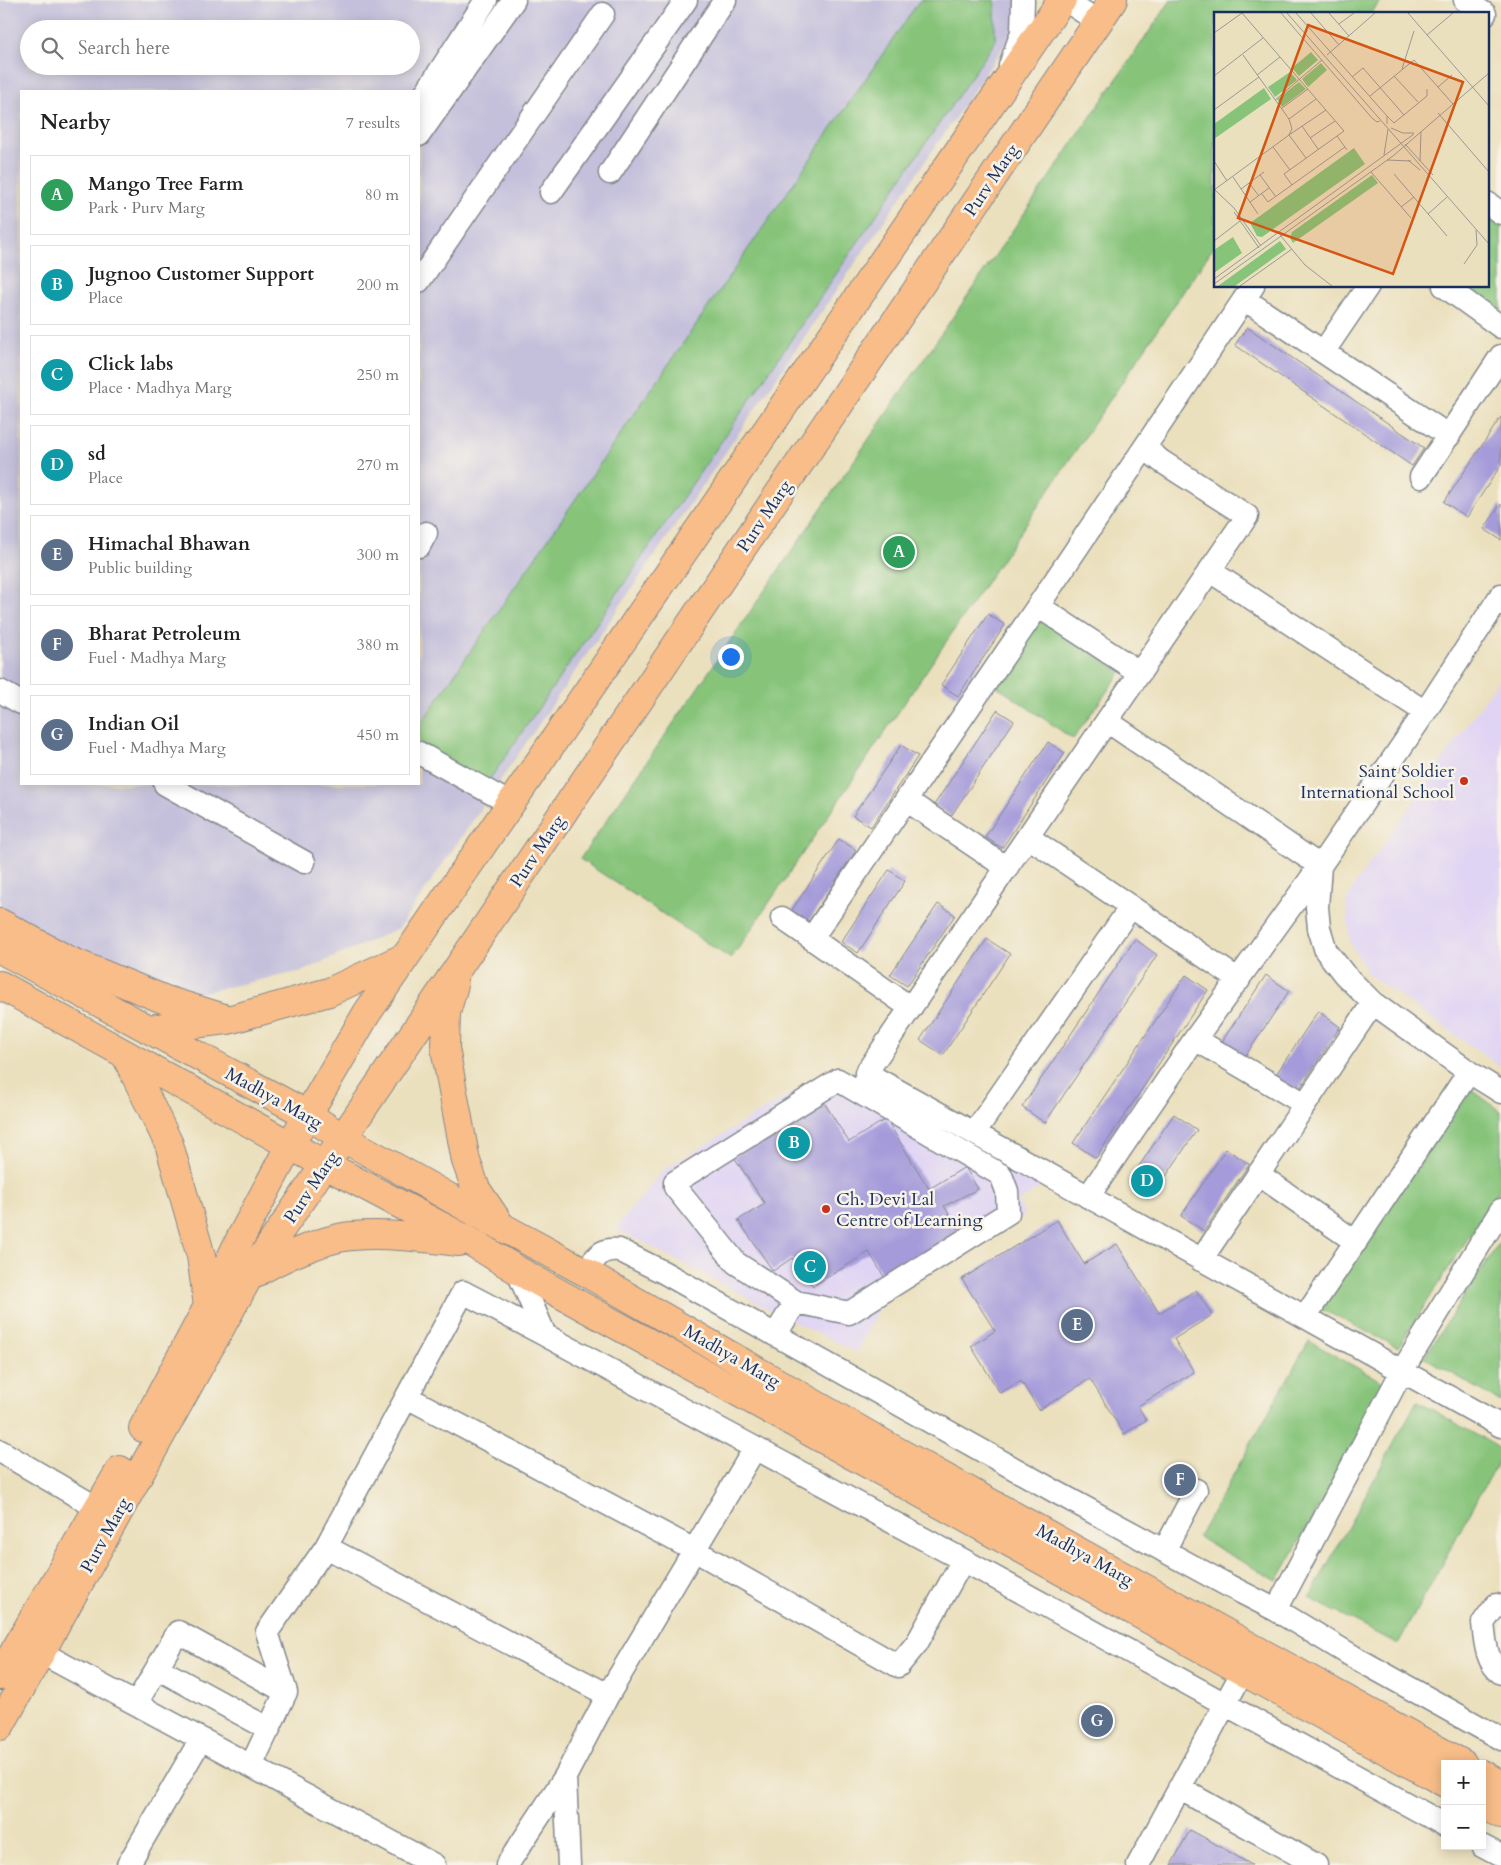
<!DOCTYPE html>
<html lang="en">
<head>
<meta charset="utf-8">
<style>
  body { margin:0; font-family:Cardo,serif; background:#f2f2f2; color:#222 }
  .controls { position:absolute; right:15px; bottom:15px; display:grid; overflow:hidden; border-radius:0px; box-shadow:0 2px 12px #0003 }
  .controls button { width:45px; height:45px; display:grid; place-items:center; padding:0; border:0; border-bottom:1px solid #e0e0e0; background:#fff; color:#222; font:25px sans-serif }
  .you { position:absolute; left:730px; top:656px; width:18px; height:18px; margin:-12px; border:4px solid #fff; border-radius:50%; background:#1a73e8; box-shadow:0 0 0 8px #1a73e833 }
  .badge { display:grid; place-items:center; width:32px; height:32px; border-radius:50%; background:#1a73e8; color:#fff; font-size:16px; font-weight:700 }
  .pin { position:absolute; translate:-50% -50%; border:2px solid #fff; box-shadow:0 1px 5px #0006 }
  .list { margin:0; padding:0; list-style:none }
  h2 { display:flex; justify-content:space-between; align-items:center; height:65px; margin:0; padding:0 20px; font-size:21px }
  h2 small { font-size:16px; font-weight:400; color:#767676 }
  .list li { display:grid; grid-template-columns:32px 1fr auto; gap:15px; align-items:center; box-sizing:border-box; height:80px; margin:0 10px 10px; padding:0 10px; border:1px solid #e0e0e0; border-radius:0px }
  .list b { display:block; font-size:19px; white-space:nowrap }
  .list p { margin:0; font-size:16px; white-space:nowrap; color:#767676 }
  .list em { font-size:16px; font-style:normal; color:#767676 }
  .icon { flex:none; width:28px; height:28px; fill:none; stroke:currentColor; stroke-width:2; stroke-linecap:round; stroke-linejoin:round }
  .map { position:relative; flex:none; width:1501px; height:1865px; overflow:hidden }
  .search { position:absolute; background:#fff; box-shadow:0 2px 12px #0003; left:20px; top:20px; width:400px; height:55px; display:flex; align-items:center; gap:12px; box-sizing:border-box; padding:0 18px; border-radius:28px; color:#767676; font-size:19px }
  .panel { position:absolute; background:#fff; box-shadow:0 2px 12px #0003; left:20px; top:90px; width:400px; height:695px; border-radius:0px }
  .map>svg:first-child { display:block }
</style>
</head>
<body>
<div class="map">
<svg width="1501" height="1865" viewBox="0 0 1501 1865">
  <rect width="100%" height="100%" fill="#f7f3e8"/>
  <filter id="ink" filterUnits="userSpaceOnUse"><feTurbulence type="fractalNoise" baseFrequency=".02" numOctaves="2"/><feDisplacementMap in="SourceGraphic" scale="10" xChannelSelector="R" yChannelSelector="G"/><feConvolveMatrix kernelMatrix="1 2 1 2 8 2 1 2 1" color-interpolation-filters="sRGB"/></filter>
  <filter id="wash" filterUnits="userSpaceOnUse"><feTurbulence type="fractalNoise" baseFrequency=".0096" numOctaves="4" result="noise"/><feDisplacementMap in="SourceGraphic" scale="20" xChannelSelector="R" yChannelSelector="G"/><feGaussianBlur stdDeviation="1.12" result="paint"/><feColorMatrix in="noise" values="0 0 0 0 0 0 0 0 0 0 0 0 0 0 0 0 0 1.4 0 .05"/><feComposite in="paint" operator="in"/></filter>
  <g filter="url(#wash)">
    <rect width="100%" height="100%" fill="#ebe0bd"/>
    <path fill="#e0d4f4" d="M1501,677V1067L1368,974L1350,942L1346,903L1354,886Z
      M831,1070L1044,1185L1018,1202L1025,1215L882,1301L857,1352L786,1318L616,1228L663,1170Z"/>
    <path fill="#c4c0db" fill-rule="evenodd" d="M0,0H1036L399,928L303,971L199,993L112,976L0,916ZM29,29H411V66H29ZM21,91H419V784H21Z"/>
    <path fill="#87c47a" stroke="#517a6c" d="M920,0H995V42L486,785L419,742V726Z
      M1171,0H1381L1371,14H1215V245L731,959L580,859Z
      M1487,212L1501,222V316L1458,286H1487Z
      M1043,617L1121,672L1073,739L995,685Z
      M1469,1088L1501,1111V1187L1398,1347L1319,1308Z
      M1501,1240V1402L1424,1357Z
      M1309,1341L1388,1385L1277,1581L1198,1537Z
      M1417,1401L1501,1449V1456L1398,1644L1309,1598Z"/>
    <g id="blocks">
      <path fill="#a59bda" d="M1247,327L1424,448L1412,466L1235,345Z
        M1501,417V465L1467,517L1444,502Z
        M1501,504V540L1484,529Z
        M988,614L1005,625L958,696L941,685Z
        M997,710L1014,721L951,816L934,805Z
        M1048,742L1065,753L1002,848L985,837Z
        M901,745L918,756L871,827L853,816Z
        M839,839L856,850L809,921L792,910Z
        M889,870L905,881L858,953L841,942Z
        M938,904L955,915L907,986L890,975Z
        M987,939L1010,954L943,1055L920,1040Z
        M1135,939L1157,955L1045,1123L1022,1107Z
        M1186,975L1208,990L1096,1158L1073,1143Z
        M1266,975L1289,991L1244,1058L1221,1043Z
        M1318,1011L1340,1027L1296,1094L1273,1079Z
        M823,1101L849,1142L886,1119L929,1189L965,1167L978,1189L944,1206L961,1233L886,1280L869,1252L813,1286L792,1258L773,1271L738,1220L765,1204L734,1157L776,1133Z
        M1174,1114L1197,1130L1152,1197L1129,1181Z
        M1226,1149L1249,1164L1204,1231L1181,1216Z
        M1057,1220L1084,1264L1117,1244L1159,1313L1196,1290L1212,1315L1174,1339L1194,1372L1138,1406L1146,1420L1124,1434L1090,1379L1039,1410L1021,1381L1000,1393L971,1346L995,1331L962,1279Z
        M1190,1830L1205,1838L1252,1865H1171Z"/>
    </g>
  </g>
  <g filter="url(#ink)">
    <use href="#blocks" fill-opacity="0" stroke="#83888e" stroke-width="1"/>
    <g fill="none" stroke-linecap="round" stroke-linejoin="round">
      <g stroke="#83888e" stroke-width="25">
        <path id="minor" d="M1065,0L1099,22
          M1465,0L1485,14
          M1010,66L1022,32L1023,0
          M419,103L486,0
          M419,135L514,0
          M610,173L725,0
          M551,192L686,0
          M1487,203L1501,213
          M419,281L603,14
          M1444,286L1501,327
          M1244,299L1449,436
          M1324,351L1368,286
          M1145,448L1161,461L1247,516L866,1073L1501,1426
          M1421,477L1501,356
          M419,546L426,533
          M1210,571L1425,712
          M1501,595L1425,712L1320,866L1317,907L1319,928L1326,951L1344,974L1373,1003L1469,1072L1501,1092
          M1038,606L1140,673
          M0,691L21,703
          M419,753L511,804
          M165,784L304,862
          M906,800L1007,868
          M1028,837L1239,980
          M782,918L911,1008
          M812,938L1038,606L1253,286
          M1195,1039L1305,1104
          M974,1133L1130,908
          M1258,1174L1356,1242
          M1088,1197L1195,1039L1320,866L1107,721
          M1201,1260L1373,1003
          M517,1270L545,1335L963,1560L1445,1825
          M585,1272C596,1258 599,1248 619,1250L663,1272L1056,1492L1229,1586L1276,1610L1354,1657L1501,1739
          M1305,1317L1469,1072
          M775,1335L796,1302L736,1263L675,1187V1182L838,1080L1001,1175L1007,1191L1008,1213L849,1313L796,1302
          M407,1397L694,1550L898,1666L917,1643L963,1560
          M0,1451L111,1516
          M326,1547L608,1695
          M1164,1551L1196,1490
          M1496,1605L1483,1623C1485,1641 1486,1662 1501,1673
          M1276,1610L1402,1371L1501,1210
          M27,1645L434,1865
          M157,1668L269,1729
          M136,1704L178,1632L286,1692
          M251,1766L286,1692L267,1632L326,1547L463,1292L545,1335
          M565,1777L569,1865
          M1179,1788L1316,1865
          M1482,1846L1501,1856
          M128,1865L201,1739
          M507,1865L565,1777L608,1695L755,1448
          M1138,1865L1243,1671"/>
      </g>
      <g stroke="#83888e" stroke-width="30">
        <path id="major" d="M0,923L68,960L163,999L221,1017
          M0,949L308,1115L343,1138L504,1228L585,1272L893,1449L1463,1764
          M0,985L326,1165L473,1243L517,1270L1445,1783
          M454,985L446,1013L445,1048L452,1086L466,1161L476,1189L499,1223
          M148,1029L228,1020L329,992L405,957
          M125,1054L169,1144L201,1256L208,1306
          M253,1275C275,1260 325,1238 352,1236C388,1233 424,1238 459,1242
          M143,1428L208,1306L240,1239L290,1145L367,1013L1062,0
          M0,1676L120,1470
          M0,1726L248,1278L1113,0
          M1482,1774L1501,1785
          M1482,1804L1501,1814"/>
      </g>
      <use href="#minor" stroke="#fff" stroke-width="22"/>
      <use href="#major" stroke="#f8bd89" stroke-width="28"/>
    </g>
  </g>
  <g fill="#c8321e" stroke="#f7f3e8" stroke-width="2">
    <circle cx="1464" cy="781" r="5"/>
    <circle cx="826" cy="1209" r="5"/>
  </g>
  <g text-anchor="middle" stroke-width="5" stroke-linejoin="round" paint-order="stroke">
    <g font-size="18" fill="#1b2f5e" stroke="#f7f3e8">
      <text transform="translate(991 180) rotate(-56)" y="6">Purv Marg</text>
      <text transform="translate(764 516) rotate(-56)" y="6">Purv Marg</text>
      <text transform="translate(537 851) rotate(-56)" y="6">Purv Marg</text>
      <text transform="translate(274 1098) rotate(29)" y="6">Madhya Marg</text>
      <text transform="translate(311 1187) rotate(-56)" y="6">Purv Marg</text>
      <text transform="translate(732 1356) rotate(30)" y="6">Madhya Marg</text>
      <text transform="translate(105 1535) rotate(-61)" y="6">Purv Marg</text>
      <text transform="translate(1085 1555) rotate(29)" y="6">Madhya Marg</text>
    </g>
    <g font-size="18" fill="#1b2f5e" stroke="#f7f3e8" text-anchor="end">
      <text x="1454" y="777">Saint Soldier<tspan x="1454" dy="21">International School</tspan></text>
      <text x="836" y="1205" text-anchor="start">Ch. Devi Lal<tspan x="836" dy="21">Centre of Learning</tspan></text>
    </g>
  </g>
  <g transform="translate(1214 12)">
    <rect width="275" height="275" fill="#ebe0bd"/>
    <path d="M97,40L104,48L85,64L78,56ZM107,51L113,58L94,75L88,67ZM76,60L83,68L61,85L54,75ZM85,70L92,77L68,95L63,87ZM50,76L57,87L0,127V112ZM140,136L151,152L48,225L43,224L36,211ZM158,163L164,171L79,231L76,226L78,220ZM19,225L28,241L0,261V238ZM66,229L72,237L21,274H4Z" fill="#87c47a"/>
    <path fill="none" stroke="#989997" stroke-width="1" d="M67,1L158,106L163,110L166,109M73,1L275,232M82,1L173,104V112M97,1L125,33M115,1L135,24M194,1L275,94M125,12L140,1M0,21L28,1L130,119L70,162L78,173M213,23L239,1M113,43L161,1M188,57L200,19M43,63L66,45M0,64L49,26M180,64L204,90M138,65L149,56L190,103M224,75L238,63M156,84L200,48L239,92M61,88L108,48M68,96L94,77M0,98L45,65M224,101L275,160M173,104L180,111L213,84V77M75,107L102,87M88,114L104,137M177,116L189,121H200M123,124L133,138M96,126L121,109M191,132L219,163M59,135L76,158M170,143L174,117M92,146L75,123L112,98M173,148L197,149M194,148L206,158M0,149L13,169M206,149L207,120M157,160L197,206M180,162L233,224M46,163L62,185M19,165L44,202M35,171L45,184M0,177L20,196L47,234M27,177L50,160M0,178L75,123L78,117L75,107L29,43M48,182L54,190L131,135M36,190L55,176M187,195L200,185M20,200L45,236M214,202L233,185M66,223L91,253L118,274M0,229L26,209M250,252L263,233L262,218M0,267L200,122M0,272L179,144L275,61M26,274L78,237"/>
    <path fill="#d45514" fill-opacity="0.15" stroke="#d45514" stroke-width="2.5" d="M94,13L249,70L179,262L24,206Z"/>
    <rect width="275" height="275" fill="none" stroke="#1b2f5e" stroke-width="2.5"/>
  </g>
</svg>
<div class="controls">
<button>+</button>
<button>−</button>
</div>
<div class="you"></div>
<div class="pin badge" style="left:899px;top:552px;background:#2e9e5b">A</div>
<div class="pin badge" style="left:794px;top:1143px;background:#0f9aa8">B</div>
<div class="pin badge" style="left:810px;top:1267px;background:#0f9aa8">C</div>
<div class="pin badge" style="left:1147px;top:1181px;background:#0f9aa8">D</div>
<div class="pin badge" style="left:1077px;top:1325px;background:#5c6f8a">E</div>
<div class="pin badge" style="left:1180px;top:1480px;background:#5c6f8a">F</div>
<div class="pin badge" style="left:1097px;top:1721px;background:#5c6f8a">G</div>
<div class="search"><svg class="icon" aria-label="search" viewBox="0 0 24 24"><circle cx="10" cy="10" r="6"/><path d="M15 15l6 6"/></svg>Search here</div>
<section class="panel">
<h2>Nearby<small>7 results</small></h2>
<ul class="list">
<li><span class="badge" style="background:#2e9e5b">A</span><div><b>Mango Tree Farm</b><p>Park · Purv Marg</p></div><em>80 m</em></li>
<li><span class="badge" style="background:#0f9aa8">B</span><div><b>Jugnoo Customer Support</b><p>Place</p></div><em>200 m</em></li>
<li><span class="badge" style="background:#0f9aa8">C</span><div><b>Click labs</b><p>Place · Madhya Marg</p></div><em>250 m</em></li>
<li><span class="badge" style="background:#0f9aa8">D</span><div><b>sd</b><p>Place</p></div><em>270 m</em></li>
<li><span class="badge" style="background:#5c6f8a">E</span><div><b>Himachal Bhawan</b><p>Public building</p></div><em>300 m</em></li>
<li><span class="badge" style="background:#5c6f8a">F</span><div><b>Bharat Petroleum</b><p>Fuel · Madhya Marg</p></div><em>380 m</em></li>
<li><span class="badge" style="background:#5c6f8a">G</span><div><b>Indian Oil</b><p>Fuel · Madhya Marg</p></div><em>450 m</em></li>
</ul>
</section>
</div>
</body>
</html>
